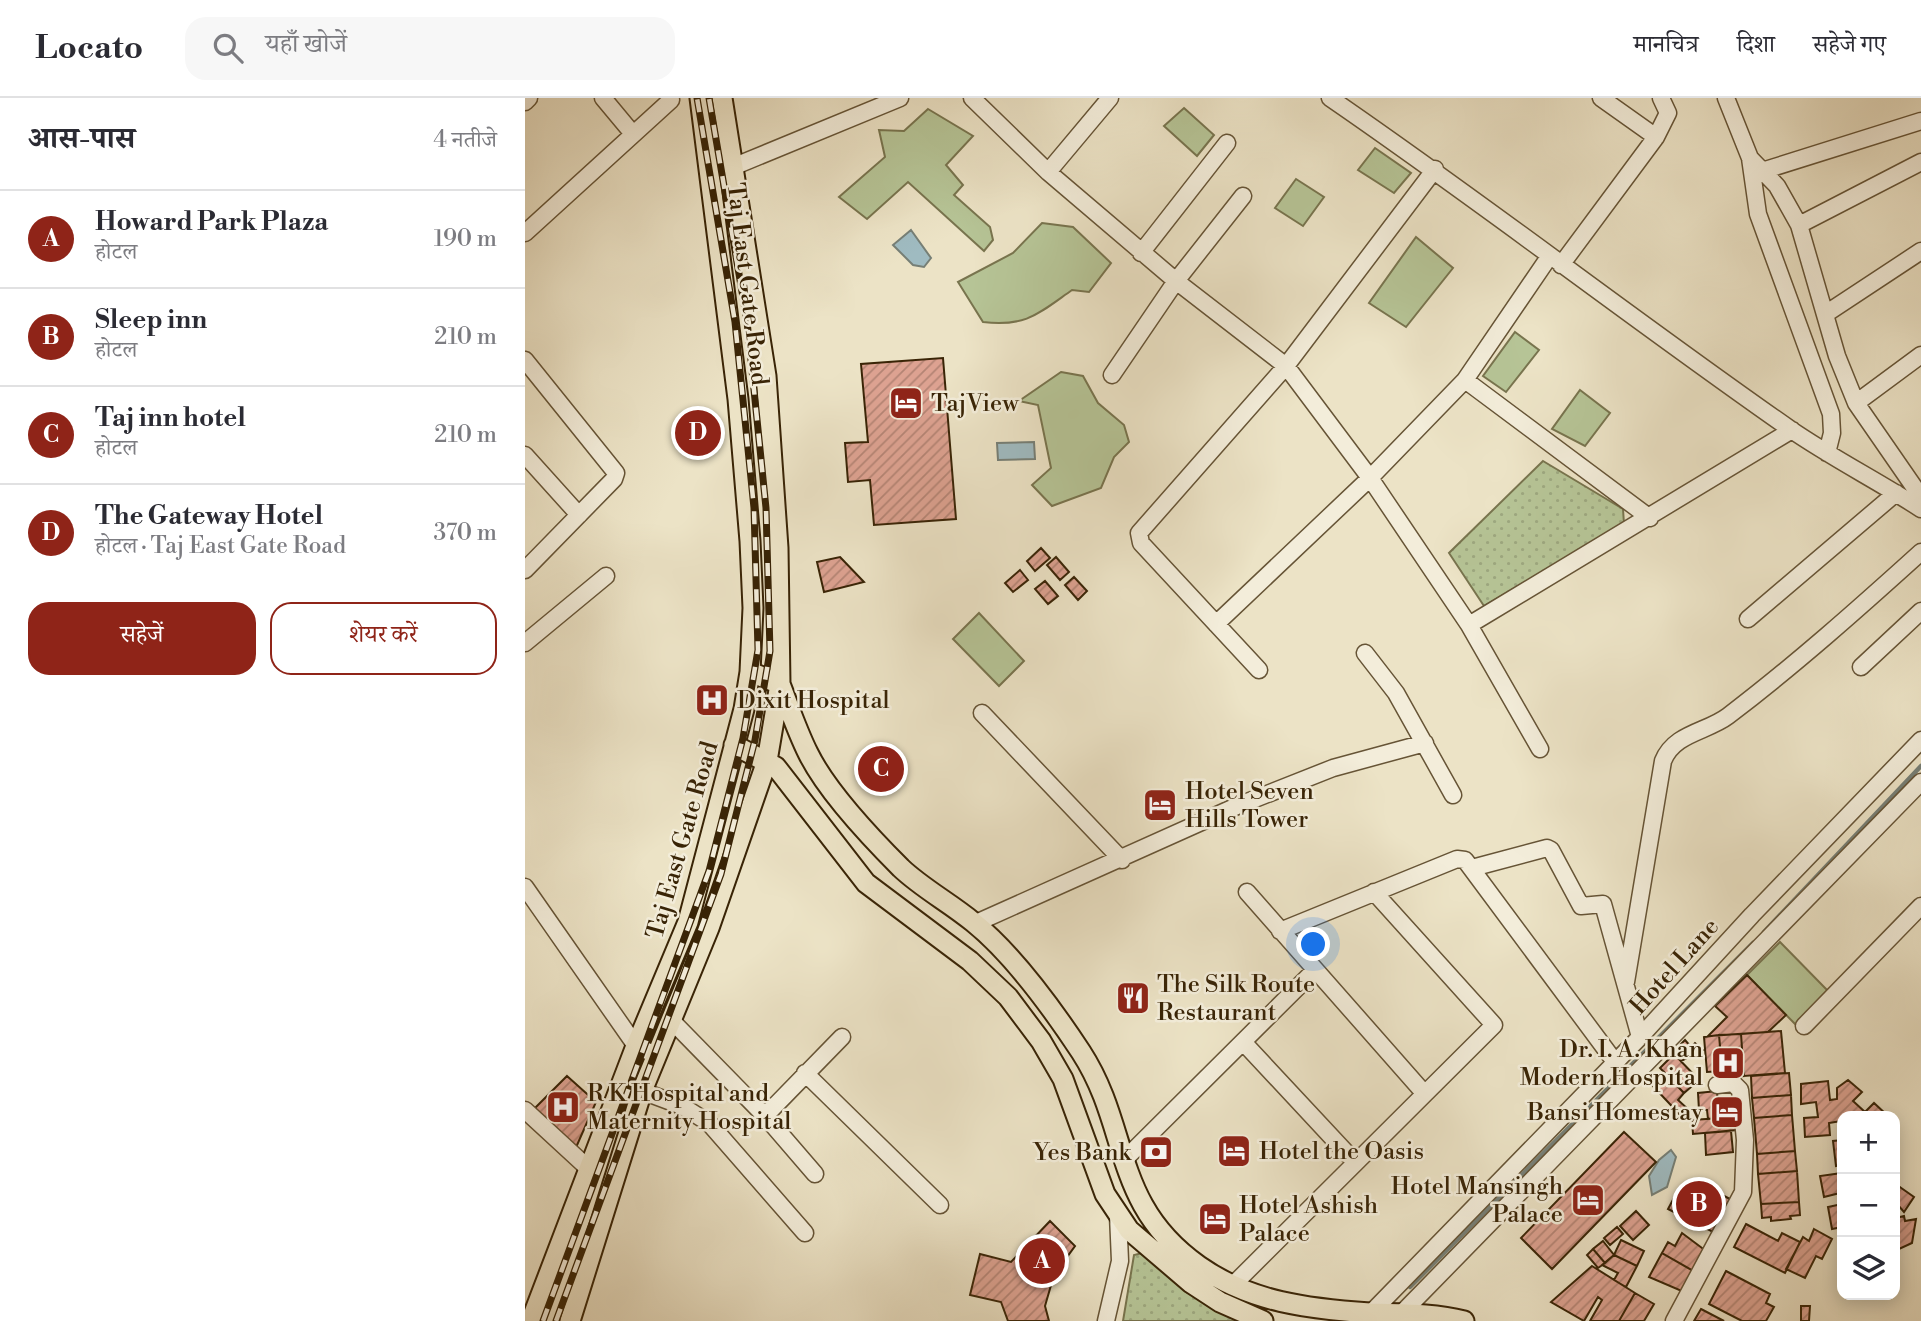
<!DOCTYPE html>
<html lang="hi">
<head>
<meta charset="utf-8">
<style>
  body { margin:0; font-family:"Libre Bodoni","Noto Serif Devanagari",serif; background:#f7f7f7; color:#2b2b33 }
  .controls { position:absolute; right:21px; bottom:21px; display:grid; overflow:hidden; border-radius:14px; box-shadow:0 4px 18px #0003 }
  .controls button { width:63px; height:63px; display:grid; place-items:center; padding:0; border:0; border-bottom:2px solid #e1e1e2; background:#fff; color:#2b2b33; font:35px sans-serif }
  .you { position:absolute; left:789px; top:847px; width:24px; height:24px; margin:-18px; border:5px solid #fff; border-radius:50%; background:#1a73e8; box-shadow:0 0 0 10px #1a73e833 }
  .badge { display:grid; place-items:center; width:46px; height:46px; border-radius:50%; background:#8f2418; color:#fff; font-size:23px; font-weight:700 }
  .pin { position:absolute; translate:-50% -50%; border:4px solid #fff; box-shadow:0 2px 7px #0006 }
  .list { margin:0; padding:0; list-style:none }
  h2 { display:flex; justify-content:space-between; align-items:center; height:91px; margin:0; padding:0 28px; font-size:30px }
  h2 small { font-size:23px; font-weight:400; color:#7c7c81 }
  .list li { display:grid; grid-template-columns:46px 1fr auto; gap:21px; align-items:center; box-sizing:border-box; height:98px; padding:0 28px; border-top:2px solid #e1e1e2 }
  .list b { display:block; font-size:26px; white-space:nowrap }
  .list p { margin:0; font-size:23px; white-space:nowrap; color:#7c7c81 }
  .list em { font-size:23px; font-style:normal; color:#7c7c81 }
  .actions { display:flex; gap:14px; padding:21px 28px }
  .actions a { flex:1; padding:16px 0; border:2px solid #8f2418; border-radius:21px; text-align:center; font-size:24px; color:#8f2418 }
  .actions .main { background:#8f2418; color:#fff }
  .icon { flex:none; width:38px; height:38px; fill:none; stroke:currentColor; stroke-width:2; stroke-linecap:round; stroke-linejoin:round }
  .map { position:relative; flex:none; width:1396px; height:1223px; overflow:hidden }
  header { display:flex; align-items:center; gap:42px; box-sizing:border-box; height:98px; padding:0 35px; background:#fff; border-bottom:2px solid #e1e1e2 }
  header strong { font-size:33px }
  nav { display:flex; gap:38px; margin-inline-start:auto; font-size:24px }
  .search { width:490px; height:63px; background:#f7f7f7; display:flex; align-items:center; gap:18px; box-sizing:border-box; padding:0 24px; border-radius:21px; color:#7c7c81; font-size:26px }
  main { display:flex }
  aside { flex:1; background:#fff }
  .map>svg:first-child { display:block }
</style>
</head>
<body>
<header>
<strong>Locato</strong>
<div class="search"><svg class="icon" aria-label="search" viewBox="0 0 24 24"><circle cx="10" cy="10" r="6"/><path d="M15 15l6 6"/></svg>यहाँ खोजें</div>
<nav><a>मानचित्र</a><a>दिशा</a><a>सहेजे गए</a></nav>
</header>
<main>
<aside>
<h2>आस-पास<small>4 नतीजे</small></h2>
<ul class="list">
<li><span class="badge">A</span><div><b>Howard Park Plaza</b><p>होटल</p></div><em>190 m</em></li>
<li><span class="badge">B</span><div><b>Sleep inn</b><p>होटल</p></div><em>210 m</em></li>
<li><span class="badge">C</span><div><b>Taj inn hotel</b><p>होटल</p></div><em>210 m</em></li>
<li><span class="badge">D</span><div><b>The Gateway Hotel</b><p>होटल · Taj East Gate Road</p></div><em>370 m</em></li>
</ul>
<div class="actions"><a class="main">सहेजें</a><a>शेयर करें</a></div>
</aside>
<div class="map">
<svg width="1396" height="1223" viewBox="0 0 1396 1223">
  <defs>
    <pattern id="park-dots" width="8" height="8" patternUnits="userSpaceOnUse" patternTransform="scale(1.75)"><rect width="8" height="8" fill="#b6c496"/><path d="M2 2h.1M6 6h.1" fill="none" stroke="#9da880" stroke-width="1.8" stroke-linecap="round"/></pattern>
    <pattern id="building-hatch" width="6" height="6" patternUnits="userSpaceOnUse" patternTransform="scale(1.75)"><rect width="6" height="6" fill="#dda291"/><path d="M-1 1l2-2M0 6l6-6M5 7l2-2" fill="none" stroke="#b48474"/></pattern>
  </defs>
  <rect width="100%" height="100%" fill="#ece3c6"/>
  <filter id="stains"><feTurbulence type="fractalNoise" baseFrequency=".00286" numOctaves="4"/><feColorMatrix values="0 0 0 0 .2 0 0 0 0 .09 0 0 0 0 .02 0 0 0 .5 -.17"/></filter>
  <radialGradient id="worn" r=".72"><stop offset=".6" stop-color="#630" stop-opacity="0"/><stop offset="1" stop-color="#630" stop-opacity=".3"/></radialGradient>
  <path fill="#b6c496" stroke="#78744e" stroke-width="2" d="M659,10L689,37L672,58L639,28Z
    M403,11L448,38L421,67L438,87L429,97L465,129L468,142L459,153L383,84L342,121L314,99L360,59L354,32L379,33Z
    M850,50L886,75L869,95L833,72Z
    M771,81L799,99L778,128L750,110Z
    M517,125L548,129L586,165L564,194L547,192C513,216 501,229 458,224L433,184L488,155Z
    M891,139L928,170L881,229L844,205Z
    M990,234L1014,252L981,294L958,278Z
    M536,274L558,278L573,305L599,327L604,344L589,359L576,390L527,408L507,387L526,370L513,307L494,303Z
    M1055,292L1085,315L1060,348L1027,331Z
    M454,515L499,563L474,588L428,541Z
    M1255,844L1305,895L1272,928L1222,877Z"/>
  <path fill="url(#park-dots)" stroke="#78744e" stroke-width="2" d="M1018,363L1098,411L1099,426L959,508L924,455Z
    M617,1155L661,1194L714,1223H598L609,1157Z"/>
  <path fill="#9fbbc1" stroke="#767f76" stroke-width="2" d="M386,132L406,160L399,169L388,167L368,147Z
    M509,344L510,361L473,362L472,345Z
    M1146,1052L1151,1059L1142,1089L1127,1097L1124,1078L1134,1062Z"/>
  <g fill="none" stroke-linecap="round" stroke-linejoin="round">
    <path stroke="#767f76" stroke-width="4.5" d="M1239,834L1396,668
      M885,1189L1228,845"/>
  </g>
  <path fill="url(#building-hatch)" stroke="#392406" stroke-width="2" d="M418,260L431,421L349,427L345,382L323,384L320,345L343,344L336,266Z
    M516,450L525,460L510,473L502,463Z
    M315,459L339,484L299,494L292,464Z
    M531,459L544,474L535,482L522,467Z
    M495,472L503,482L488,494L480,485Z
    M549,479L562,493L553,502L540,487Z
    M520,483L533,498L523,506L510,491Z
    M1222,877L1261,917L1243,934L1183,938L1202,919L1190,908Z
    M1256,933L1260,975L1219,978L1216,936Z
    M1216,936L1219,978L1198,980L1194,937Z
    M1194,937L1197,973L1182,974L1179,939Z
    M1160,942L1166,949L1170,945L1178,952L1156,963L1147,955Z
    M1149,956L1174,982L1159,995L1135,970Z
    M1139,974L1159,995L1153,1002L1165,1013L1158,1020L1126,986Z
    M1264,975L1266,997L1227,1000L1226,978Z
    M42,978L71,1004L49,1054L6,1014Z
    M1323,982L1337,994L1328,1003L1340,1014L1349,1005L1363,1018H1317V1037L1316,1023L1304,1025L1305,1037L1280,1039L1279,1020L1293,1019L1291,1004L1276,1006V986L1303,983L1305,1002L1312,1001V990Z
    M1192,993L1193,1008L1210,1006L1211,1019L1183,1021L1182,1012H1174L1173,995Z
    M1266,997L1267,1017L1229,1020L1227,1000Z
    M1267,1017L1270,1053L1232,1056L1229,1020Z
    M1211,1019L1212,1032L1168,1036L1167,1022Z
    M1206,1033L1208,1054L1181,1057L1180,1035Z
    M1099,1034L1131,1064L1027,1171L996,1140Z
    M1317,1042V1067L1311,1068L1308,1043Z
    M1270,1053L1272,1073L1233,1076L1232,1056Z
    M1272,1073L1274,1104L1236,1106L1233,1076Z
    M1317,1075V1105L1315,1095L1299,1099L1295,1078Z
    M1174,1085L1205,1101L1188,1134L1143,1111L1152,1094L1165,1101Z
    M1372,1087L1389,1099L1379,1114L1373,1107L1370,1109Z
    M1274,1104L1275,1117L1265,1118L1266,1121L1246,1123V1119L1237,1120L1236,1106Z
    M1317,1106V1129L1307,1131L1303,1109Z
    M1111,1113L1124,1127L1108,1142L1095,1128Z
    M1370,1116L1371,1120L1379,1118L1380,1123L1391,1121L1387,1145L1374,1151Z
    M525,1123L550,1148L529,1177L520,1208L524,1223H483L476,1204L445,1197L455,1156L486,1164Z
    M1221,1126L1253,1143L1257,1135L1275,1144L1260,1175L1209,1149Z
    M1092,1129L1098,1136L1085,1147L1079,1140Z
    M1289,1131L1307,1141L1297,1161L1291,1158L1280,1180L1261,1171L1278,1139L1284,1143Z
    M1157,1135L1181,1153L1170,1174L1137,1155L1143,1144L1150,1148Z
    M1096,1142L1119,1153L1112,1168L1089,1157Z
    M1078,1143L1089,1157L1080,1165L1068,1151Z
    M1068,1151L1080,1165L1073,1170L1062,1157Z
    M1137,1155L1170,1174L1159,1194L1124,1179Z
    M1089,1157L1112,1168L1101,1189L1089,1182L1093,1175L1077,1167Z
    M1067,1168L1110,1195L1094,1223H1065L1077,1202L1073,1199L1059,1223L1026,1204Z
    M1201,1173L1245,1196L1241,1205L1249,1209L1241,1223H1217L1184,1206Z
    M1110,1195L1129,1206L1119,1223H1094Z
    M1276,1208H1285L1284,1223H1276Z
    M1176,1211L1199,1223H1169Z"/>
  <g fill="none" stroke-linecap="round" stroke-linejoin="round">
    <g stroke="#665436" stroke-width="19">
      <path id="minor" d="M78,0L108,36
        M447,0L523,74L651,183L587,277
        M805,0C961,107 1110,223 1265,331C1307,360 1353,383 1396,411
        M1076,0L1131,39
        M1201,0L1225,60L1233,116L1306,316L1307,335L1302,355
        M0,4L4,0
        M1225,60L1252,88L1274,127L1312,258L1331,305L1396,399
        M210,68L375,0
        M1237,73L1396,23
        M523,74L585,0
        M718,98L651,183L761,268L845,380L944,527L1267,332
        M1274,127L1396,64
        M0,135L146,2
        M616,155L702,45
        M1036,167L1131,39L1143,15L1136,0
        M1302,215L1396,153
        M0,262L91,375L89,381L0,472
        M940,282L1125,420
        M1331,305L1396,257
        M0,357L54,417
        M1223,521L1371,395
        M691,526L845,380L940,282L1024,159
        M944,527L1015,651
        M0,545L81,478
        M840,555L871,595L928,697
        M1336,569L1396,513
        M734,572L616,445L614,435L761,268L910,71
        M457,615L597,762
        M947,770L1022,750L1026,752L1056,808L1078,806L1115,939
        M0,789L111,948L131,957
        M722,794L899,995
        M451,825L712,708L808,670L900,645
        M755,833L932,761L940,762L1090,964
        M1101,884L1138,663C1149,635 1182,634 1203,618C1270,567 1333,511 1396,454
        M146,922L240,1018L290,1076
        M1279,928L1396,808
        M719,945L829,1063
        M280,975L415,1107
        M117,993L157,1008L184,1025L280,1135
        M0,1012L64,1071
        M240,1018L317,939
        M598,1063L789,873
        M708,1187L969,927L849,794
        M878,1214L1396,684
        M846,1215L1115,939L1227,817L1396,642
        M581,1223L595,1163L593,1117
        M1149,1223L1218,1094L1220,1042L1215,992L1208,985L1192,987"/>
    </g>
    <g stroke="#392406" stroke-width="23">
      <path id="major" d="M225,574L255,586C264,609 272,633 283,655C302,694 345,739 376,770C397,790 425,805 448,824C489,857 527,910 556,954C606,1031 586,1106 674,1168C725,1204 784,1211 845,1215C876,1216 908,1215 939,1223
        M209,647L251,669L341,785L445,863L483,899L516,943L538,981L580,1096L604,1132L666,1185L695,1204L738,1223
        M6,1223L111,948L163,824L219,611L225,574L228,510L225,443L213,301L175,0
        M45,1223L117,993L184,830L242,663L255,586L253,450L241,278L197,0"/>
    </g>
    <use href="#minor" stroke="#f3edda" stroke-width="16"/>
    <use href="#major" stroke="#ece3c6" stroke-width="19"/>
    <g stroke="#392406" stroke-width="7">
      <path id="rail" d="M18,1223L184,773L218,640L233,552L229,410L210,224L172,0
        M31,1223L196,776L230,642L245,553L241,410L222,223L184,0"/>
    </g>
    <use href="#rail" stroke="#f3edda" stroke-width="4.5" stroke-dasharray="13" stroke-linecap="butt"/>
  </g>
  <defs>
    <g id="hotel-square" transform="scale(1.75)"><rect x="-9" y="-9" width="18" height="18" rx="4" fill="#8f2418" stroke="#f3edda"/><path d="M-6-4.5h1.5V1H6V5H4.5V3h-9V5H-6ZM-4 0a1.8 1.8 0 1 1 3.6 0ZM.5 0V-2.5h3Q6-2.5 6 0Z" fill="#fff"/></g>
    <g id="hospital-square" transform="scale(1.75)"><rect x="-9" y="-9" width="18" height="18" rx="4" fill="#8f2418" stroke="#f3edda"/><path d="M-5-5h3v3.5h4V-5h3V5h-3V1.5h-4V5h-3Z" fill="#fff"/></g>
    <g id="restaurant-square" transform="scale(1.75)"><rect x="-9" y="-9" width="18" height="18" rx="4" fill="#8f2418" stroke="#f3edda"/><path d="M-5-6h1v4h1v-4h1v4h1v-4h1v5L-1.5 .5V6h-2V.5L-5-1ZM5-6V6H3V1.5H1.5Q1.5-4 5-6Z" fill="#fff"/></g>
    <g id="bank-square" transform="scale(1.75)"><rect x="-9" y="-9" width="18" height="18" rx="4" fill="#8f2418" stroke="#f3edda"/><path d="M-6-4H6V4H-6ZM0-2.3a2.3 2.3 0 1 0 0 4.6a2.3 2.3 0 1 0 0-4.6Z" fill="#fff"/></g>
  </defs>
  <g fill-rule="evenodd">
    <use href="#hotel-square" x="381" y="305"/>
    <use href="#hospital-square" x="187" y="602"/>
    <use href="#hotel-square" x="635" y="707"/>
    <use href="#restaurant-square" x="608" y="900"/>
    <use href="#hospital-square" x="1203" y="965"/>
    <use href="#hospital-square" x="38" y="1009"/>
    <use href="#hotel-square" x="1202" y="1014"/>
    <use href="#hotel-square" x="709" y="1053"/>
    <use href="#bank-square" x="631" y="1054"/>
    <use href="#hotel-square" x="1063" y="1102"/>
    <use href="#hotel-square" x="690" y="1121"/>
  </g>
  <g text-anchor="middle" stroke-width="5" stroke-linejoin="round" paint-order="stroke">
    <g font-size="24" fill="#392406" stroke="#f3edda">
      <text transform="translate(223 186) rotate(83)" y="8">Taj East Gate Road</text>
      <text transform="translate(157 742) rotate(-74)" y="8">Taj East Gate Road</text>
      <text transform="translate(1149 868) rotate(-48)" y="8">Hotel Lane</text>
    </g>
    <g font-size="24" fill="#392406" stroke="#f3edda" text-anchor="start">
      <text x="406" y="313">TajView</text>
      <text x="212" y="610">Dixit Hospital</text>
      <text x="660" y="701">Hotel Seven<tspan x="660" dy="28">Hills Tower</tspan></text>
      <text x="632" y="894">The Silk Route<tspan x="632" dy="28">Restaurant</tspan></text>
      <text x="1178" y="959" text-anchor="end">Dr. I. A. Khan<tspan x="1178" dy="28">Modern Hospital</tspan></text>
      <text x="62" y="1003">R K Hospital and<tspan x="62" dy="28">Maternity Hospital</tspan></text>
      <text x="1178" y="1022" text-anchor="end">Bansi Homestay</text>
      <text x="734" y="1061">Hotel the Oasis</text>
      <text x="606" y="1062" text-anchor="end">Yes Bank</text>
      <text x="1038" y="1096" text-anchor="end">Hotel Mansingh<tspan x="1038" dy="28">Palace</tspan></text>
      <text x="714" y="1115">Hotel Ashish<tspan x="714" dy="28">Palace</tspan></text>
    </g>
  </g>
  <rect width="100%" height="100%" filter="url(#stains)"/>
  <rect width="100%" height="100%" fill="url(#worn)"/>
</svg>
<div class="controls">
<button>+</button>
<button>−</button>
<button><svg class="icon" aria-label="layers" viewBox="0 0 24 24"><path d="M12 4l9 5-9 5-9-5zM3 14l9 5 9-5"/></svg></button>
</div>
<div class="you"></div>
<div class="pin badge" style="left:517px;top:1163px">A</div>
<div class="pin badge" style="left:1174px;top:1106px">B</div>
<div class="pin badge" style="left:356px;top:671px">C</div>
<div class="pin badge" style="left:173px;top:335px">D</div>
</div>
</main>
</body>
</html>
